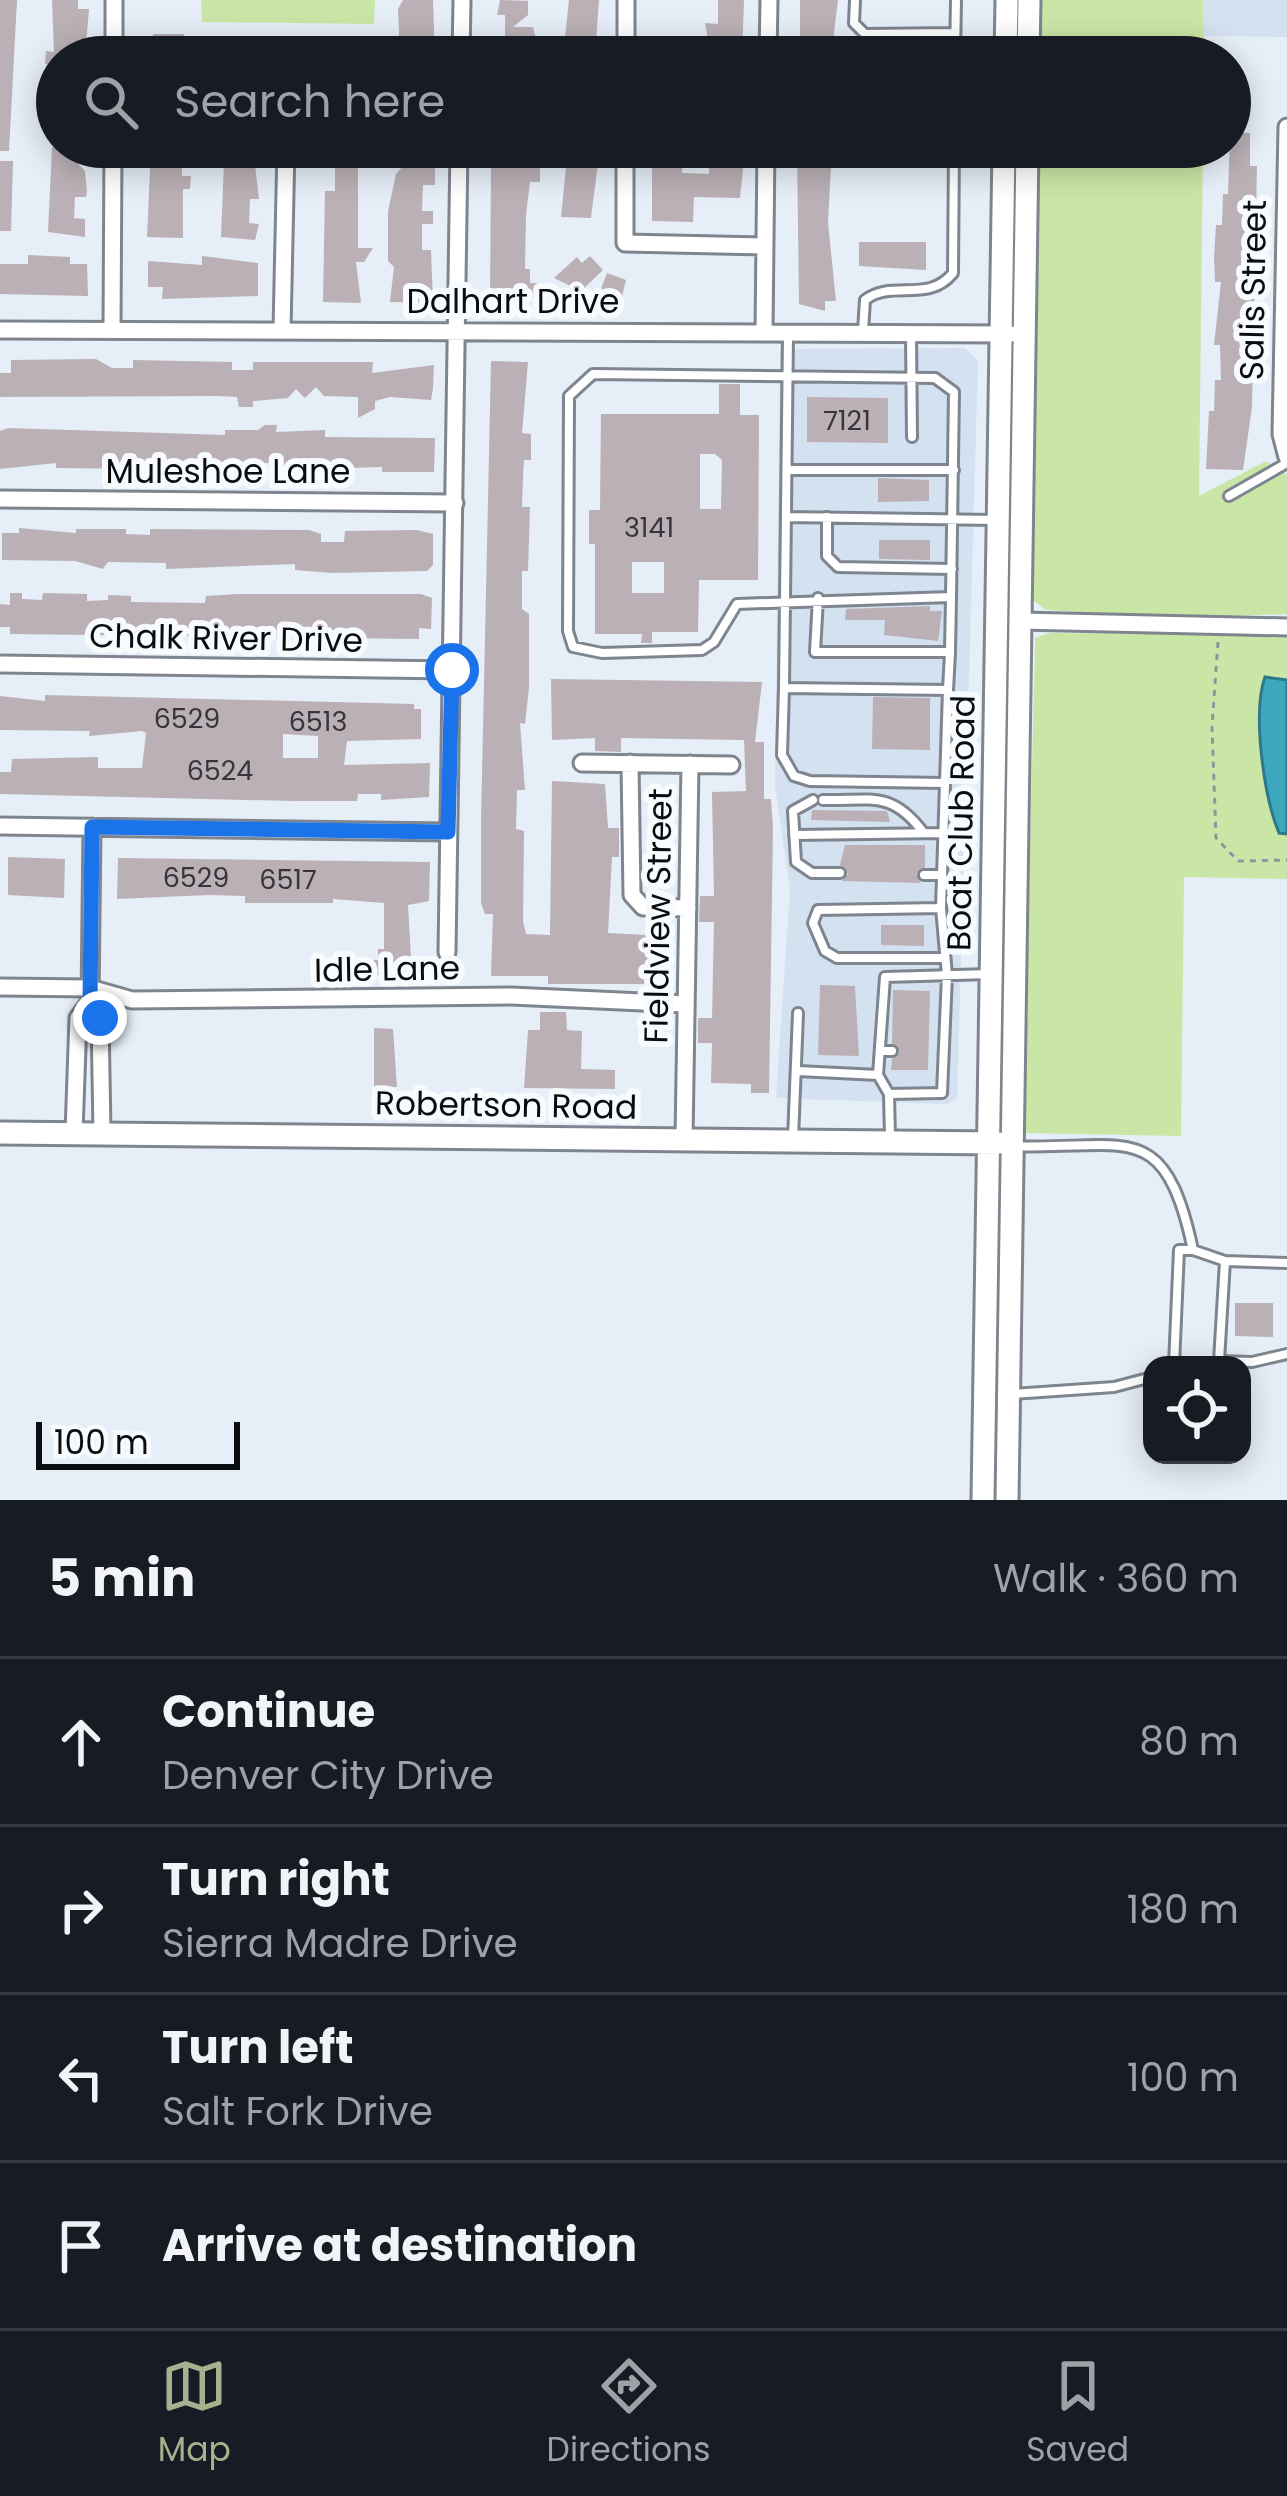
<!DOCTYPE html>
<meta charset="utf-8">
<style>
:root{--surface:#171b24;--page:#242831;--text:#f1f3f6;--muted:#9ea1a6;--line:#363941;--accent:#a5b18e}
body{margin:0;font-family:Poppins,sans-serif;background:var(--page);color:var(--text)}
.controls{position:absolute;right:36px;bottom:36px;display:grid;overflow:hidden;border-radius:24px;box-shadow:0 6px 30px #0003}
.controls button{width:108px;height:108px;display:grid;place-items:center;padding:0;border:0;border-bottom:3px solid var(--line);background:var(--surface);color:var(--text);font:60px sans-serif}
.scale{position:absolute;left:36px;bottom:30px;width:204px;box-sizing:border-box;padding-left:12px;border:6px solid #0a0c0f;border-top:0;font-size:33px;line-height:42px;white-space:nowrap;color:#0a0c0f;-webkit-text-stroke:9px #f7fbfe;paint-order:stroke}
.stop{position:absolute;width:36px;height:36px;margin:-27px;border:9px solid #1a73e8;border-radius:50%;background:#fff}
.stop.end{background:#1a73e8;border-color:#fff;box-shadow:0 3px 12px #0008}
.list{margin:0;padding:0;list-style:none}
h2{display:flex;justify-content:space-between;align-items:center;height:156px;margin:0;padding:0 48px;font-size:51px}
h2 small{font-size:39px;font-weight:400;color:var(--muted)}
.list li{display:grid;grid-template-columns:78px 1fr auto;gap:36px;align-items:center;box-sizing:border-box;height:168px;padding:0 48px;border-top:3px solid var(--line)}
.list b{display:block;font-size:45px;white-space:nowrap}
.list p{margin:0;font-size:39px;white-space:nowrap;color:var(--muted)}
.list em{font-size:39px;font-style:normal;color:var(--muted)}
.icon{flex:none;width:66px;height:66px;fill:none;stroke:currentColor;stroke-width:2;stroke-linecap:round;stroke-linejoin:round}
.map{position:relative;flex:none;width:1287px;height:1500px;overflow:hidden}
.search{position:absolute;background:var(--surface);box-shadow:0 6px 30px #0003;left:36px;right:36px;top:36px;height:132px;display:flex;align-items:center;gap:30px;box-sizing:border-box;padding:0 42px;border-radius:66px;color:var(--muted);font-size:45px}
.sheet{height:828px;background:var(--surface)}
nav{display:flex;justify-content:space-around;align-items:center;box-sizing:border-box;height:168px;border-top:3px solid var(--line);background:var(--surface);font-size:33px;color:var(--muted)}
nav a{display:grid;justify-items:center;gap:6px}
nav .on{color:var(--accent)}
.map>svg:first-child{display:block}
.built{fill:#d4e1f1}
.green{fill:#cae6a6}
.water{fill:#3da7be;stroke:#2e788a;stroke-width:3}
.building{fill:#bab0b6;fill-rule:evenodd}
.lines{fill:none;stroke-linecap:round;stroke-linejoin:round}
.lane-casing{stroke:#7e858e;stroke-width:14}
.street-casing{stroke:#7e858e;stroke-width:21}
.secondary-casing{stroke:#7e858e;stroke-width:27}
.path{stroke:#8f959c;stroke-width:3;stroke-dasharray:6 6;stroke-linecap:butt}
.lane{stroke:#fff;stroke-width:8}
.street{stroke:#fff;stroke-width:15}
.secondary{stroke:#fff;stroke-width:21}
.route{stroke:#1a73e8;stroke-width:15}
.labels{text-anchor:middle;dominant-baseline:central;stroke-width:12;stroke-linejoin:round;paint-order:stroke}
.number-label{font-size:27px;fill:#363539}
.street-label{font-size:33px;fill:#0a0c0f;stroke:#f7fbfe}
</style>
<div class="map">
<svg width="1287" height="1500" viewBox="0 0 1287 1500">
<rect width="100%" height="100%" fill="#e6eef7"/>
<!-- built -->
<path class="built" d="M1203,0H1287V37L1202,36Z
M965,348L978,361L957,1097L948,1104L776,1098L790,890L775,786L780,349Z"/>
<!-- green -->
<path class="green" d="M201,0H375L374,24L202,22Z
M1038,0H1203L1204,57H1037Z
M1036,147H1203L1199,496L1266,461L1287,475V614L1179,618L1046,610L1029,597Z
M1049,633L1287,635V879L1184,877L1181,1136L1023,1133L1035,646V638Z"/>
<!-- water -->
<path class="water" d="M1265,677L1287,680V834L1279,833C1264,797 1252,713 1265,677Z"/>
<!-- building -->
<path class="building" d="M0,0H17L9,151H0Z
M52,0H78V9H89L85,57H57V65L45,64L46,51L54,52Z
M403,0H433L435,57H400L398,9Z
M500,0L528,1V15L513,27H533L537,44L544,43L543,57H493V44H505V15H497Z
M569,0H599L595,57H563Z
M718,0H744L742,57H711L705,23L718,24Z
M800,0H838L831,57H800Z
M153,34H184V57H152Z
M1230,132L1250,133V166H1257L1252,407L1243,470L1206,469L1209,411H1214L1215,380H1221L1220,345H1214L1221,282H1215L1214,257L1216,225H1222L1223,194H1228Z
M52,147H62L85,171L87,191L86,197H75L74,218L85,219V237L48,232Z
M151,147H165V159H182V176H191L190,189H183V238L147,237Z
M216,147H253L259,199H250L249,223L259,224L255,240L221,237L224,161H216Z
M568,147H600L591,218L561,217Z
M652,147H682V173H686L709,174L710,147L745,151L740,198L694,197L693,222L652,221Z
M797,147H832L828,223L836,301H825V311L799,304Z
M503,149H531L534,164H540V182H530L526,215L525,269H530V283H538V296L528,300L490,299L491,166H503Z
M397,152H435V185H423L422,211H433V224H422V250H431L433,303L390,302L394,267L388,261V211L396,174L403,166Z
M324,154L358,155V248H373L364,262H356L361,303L323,302L325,191H335V168H324Z
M0,161H13L11,231H0Z
M859,242H926V270L859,266Z
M28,255L70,257V264H87L88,296L0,294V264H28Z
M202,256L258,263V296L162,299L163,287H148V261L202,265Z
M590,256L603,270L581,291L554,278L577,257L582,263Z
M607,273L626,280L619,309L596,302Z
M96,359L112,368H133V360L232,362V370H253V362H373L372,373L434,365L433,388L431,400L390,397L375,401V409L358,418V397L324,396L316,387L305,398L296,389L288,398L253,401V407H239L237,397L217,396L0,397V373H11V360Z
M491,361L528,362L522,433L531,434V460H524L523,477L522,507H530L528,571H522V609L529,614V687L525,724L520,723L525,790H517L516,829L524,831L523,921L526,934L550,935L552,781L605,784L608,828H619V857H612L608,933L665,936L664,984H548V976H491L493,914H485L481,903V822Z
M719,384H740V415H759L758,580H699L698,632H652V643H641L642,634H595V544H589V510H600L601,414H719ZM700,454H715L722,460L721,509H700ZM632,562H664V593H632Z
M807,397L888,398V443L807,442Z
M265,425H277L276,432L325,430V437L435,438L434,472H382V467L276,470V463H251V470L56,468V463L0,469V431L8,428L225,435V430H258Z
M878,478L929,480V501L878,502Z
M19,528L76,533V529H126V534L150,535V529L309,530L321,534V542H344L345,531L417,530L433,534V565L427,571L332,573L295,570V564L166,569V563L108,562L103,569L75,561L2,560V533H19Z
M879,540H930V560L879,559Z
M10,593H22V599L42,600L43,593L87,594V601L108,600V595L131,596V602L205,603L206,596L238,594H421L432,598L431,629L419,628V639L10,634V627H0V604L10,605Z
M930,606V611H942L938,641L884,635L885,620H845L846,609Z
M551,679L762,682L755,742H764V799H771L773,828L769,1093H751V1084L711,1083L712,1043H698V1018H712L714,922H699L700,896H714L712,792L746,791L744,740L621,738V752L595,751V738L552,740Z
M45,695L414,704V709H421V739L347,741L344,765L430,763L429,797L381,800V794H358L357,801H291L0,794V772H11L12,759L98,757V768H142L146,733L142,731L89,736L90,731L0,730V696L45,701ZM283,734L318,736V758H283Z
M873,697L930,698V750L872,749Z
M812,810L887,811L890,822L811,820Z
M845,845H925V867L916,874L921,883L842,881L848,874L840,865Z
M8,857L65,859L64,898L8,895Z
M118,858L430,862L429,901L408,905L412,976L372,975L373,960H378V949H384V903L333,899V903H245V896L208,895L117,899Z
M881,925H924V946L881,945Z
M820,985L855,986L859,1056L818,1055Z
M893,990L930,991L928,1070H891L892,1059L900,1052L892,1043Z
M540,1012H566L567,1030L582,1031L581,1069L615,1070V1089L524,1088L528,1030H540Z
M374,1028L393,1029L397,1087H374Z
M1235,1303H1273V1337L1235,1336Z"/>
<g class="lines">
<!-- lane casing -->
<g class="lane-casing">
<path id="lane" d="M855,0L854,23L865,34L955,33
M955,57L956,0
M863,331L865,300C892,279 928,304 953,273L954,147
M788,334L784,688L948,690L950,653
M911,334L912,437
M787,470H954
M1229,496L1287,463
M787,517L995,520
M827,517V556L838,567L952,569
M818,598L815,652H950L951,597L737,604L714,642L702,650L602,653L573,647L568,631L569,396L593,374L935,378L954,392L951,597
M784,688L782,755L794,776L810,781L945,783
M813,800L793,811L796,862L812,873H840
M823,800C872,801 891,790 923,832
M794,835L944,833
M924,875H942
M941,908L948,690
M880,1051H892
M798,1071L878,1075L885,977L990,974
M878,1075L889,1094L890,1137
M889,1094L942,1093L947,975L941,908L818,910L813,923L825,951L837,958H941
M793,1139L798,1013
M1012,1146C1126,1151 1164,1114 1193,1250L1225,1261L1219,1361L1204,1365
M1225,1261L1287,1263
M1219,1361L1252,1362L1287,1354
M1174,1365L1179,1250H1193
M1011,1394L1114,1387L1152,1377"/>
</g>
<!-- street casing -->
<g class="street-casing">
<path id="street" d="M114,57V0
M461,57L462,0
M626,57V0
M768,57L769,0
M1287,127L1281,434L1287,457
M625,147V243L764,246
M0,330L1011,334
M112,330L113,147
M282,330L286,147
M764,332L766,147
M0,499L455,503
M1020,621L1287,627
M0,664L452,670
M582,763L731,765
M630,763L632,895L643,907L688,908
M0,826L448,832
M92,827L90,1002L100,1018L102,1132
M447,952L459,147
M0,987L90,988L132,1000L511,996L686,1004
M74,1133L78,1018L90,1002
M684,1140L690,764"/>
</g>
<!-- secondary casing -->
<g class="secondary-casing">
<path id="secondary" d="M1006,57L1007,0
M1028,57L1029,0
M0,1133L999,1143
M983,1500L1004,147
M1007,1500L1027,147"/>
</g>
<!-- path -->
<path class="path" d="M1218,642L1212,726L1216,838L1238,861L1287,860"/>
<!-- lane -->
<use href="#lane" class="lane"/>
<!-- street -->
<use href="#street" class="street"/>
<!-- secondary -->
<use href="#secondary" class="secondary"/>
</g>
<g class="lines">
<!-- route -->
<path class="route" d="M100,1018L90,1002L92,827L448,832L452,670"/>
</g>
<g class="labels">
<!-- number labels -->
<g class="number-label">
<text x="847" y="420">7121</text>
<text x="649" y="527">3141</text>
<text x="187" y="718">6529</text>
<text x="318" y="721">6513</text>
<text x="220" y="770">6524</text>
<text x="196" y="877">6529</text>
<text x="288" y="879">6517</text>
</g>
<!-- street labels -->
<g class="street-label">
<text transform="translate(1253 290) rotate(-89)">Salis Street</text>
<text x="513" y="301">Dalhart Drive</text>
<text x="228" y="471">Muleshoe Lane</text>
<text transform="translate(226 638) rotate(1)">Chalk River Drive</text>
<text transform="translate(961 823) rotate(-89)">Boat Club Road</text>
<text transform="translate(658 916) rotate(-89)">Fieldview Street</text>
<text transform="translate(387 969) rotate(-1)">Idle Lane</text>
<text transform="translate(506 1105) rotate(1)">Robertson Road</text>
</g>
</g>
</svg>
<div class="controls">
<button><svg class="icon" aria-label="locate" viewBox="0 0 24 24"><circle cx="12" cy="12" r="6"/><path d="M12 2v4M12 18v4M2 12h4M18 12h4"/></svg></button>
</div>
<div class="scale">100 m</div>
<div class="stop" style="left:452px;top:670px"></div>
<div class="stop end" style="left:100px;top:1018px"></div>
<div class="search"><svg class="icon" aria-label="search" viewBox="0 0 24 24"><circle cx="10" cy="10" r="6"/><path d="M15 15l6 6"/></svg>Search here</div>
</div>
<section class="sheet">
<h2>5 min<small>Walk · 360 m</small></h2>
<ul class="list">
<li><svg class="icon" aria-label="ahead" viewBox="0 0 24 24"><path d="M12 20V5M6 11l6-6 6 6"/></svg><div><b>Continue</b><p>Denver City Drive</p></div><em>80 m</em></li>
<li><svg class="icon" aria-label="right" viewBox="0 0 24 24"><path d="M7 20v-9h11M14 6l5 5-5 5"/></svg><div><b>Turn right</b><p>Sierra Madre Drive</p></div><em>180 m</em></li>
<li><svg class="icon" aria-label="left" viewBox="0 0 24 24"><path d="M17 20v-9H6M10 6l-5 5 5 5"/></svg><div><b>Turn left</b><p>Salt Fork Drive</p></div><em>100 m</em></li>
<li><svg class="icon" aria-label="arrive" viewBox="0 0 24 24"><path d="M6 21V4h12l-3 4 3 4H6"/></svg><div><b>Arrive at destination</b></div></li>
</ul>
</section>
<nav>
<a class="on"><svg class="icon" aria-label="map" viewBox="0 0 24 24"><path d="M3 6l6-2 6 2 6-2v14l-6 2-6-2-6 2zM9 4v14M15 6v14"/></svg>Map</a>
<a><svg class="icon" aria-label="directions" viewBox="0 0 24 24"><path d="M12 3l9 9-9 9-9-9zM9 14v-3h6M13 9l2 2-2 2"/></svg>Directions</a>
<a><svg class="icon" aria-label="saved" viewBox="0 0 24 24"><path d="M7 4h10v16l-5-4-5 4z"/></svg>Saved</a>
</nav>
